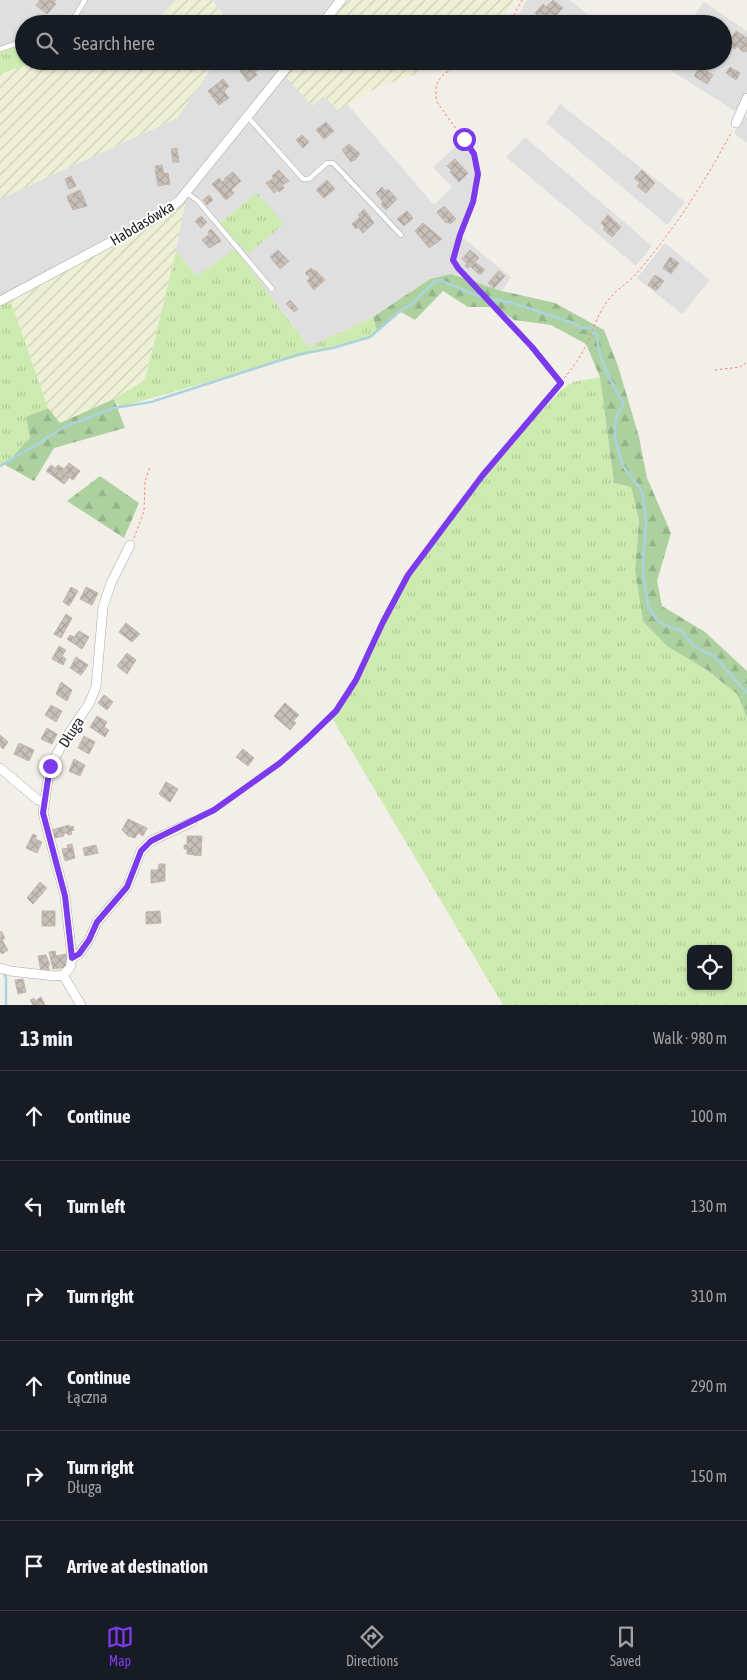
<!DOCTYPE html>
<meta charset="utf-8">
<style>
:root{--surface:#171b24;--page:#20242c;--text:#f1f3f6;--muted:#9ea1a6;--line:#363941;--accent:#7c3aed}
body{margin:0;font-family:"Asap Condensed",sans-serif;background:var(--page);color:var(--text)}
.controls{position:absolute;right:15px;bottom:15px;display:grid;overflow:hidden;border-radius:10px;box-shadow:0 1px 4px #0004}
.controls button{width:45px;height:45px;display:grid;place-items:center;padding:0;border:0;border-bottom:1px solid var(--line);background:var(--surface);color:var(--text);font:25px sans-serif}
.stop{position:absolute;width:15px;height:15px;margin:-11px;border:4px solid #7c3aed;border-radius:50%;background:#fff}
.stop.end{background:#7c3aed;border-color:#fff;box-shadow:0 1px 5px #0008}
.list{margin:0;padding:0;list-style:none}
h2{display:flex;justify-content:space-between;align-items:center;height:65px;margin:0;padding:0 20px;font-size:21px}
h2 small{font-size:16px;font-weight:400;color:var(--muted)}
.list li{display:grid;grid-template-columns:32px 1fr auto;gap:15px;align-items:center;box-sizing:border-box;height:90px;padding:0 20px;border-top:1px solid var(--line)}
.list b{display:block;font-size:19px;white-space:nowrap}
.list p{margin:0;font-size:16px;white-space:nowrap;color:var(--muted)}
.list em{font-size:16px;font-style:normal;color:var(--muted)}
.icon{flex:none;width:28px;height:28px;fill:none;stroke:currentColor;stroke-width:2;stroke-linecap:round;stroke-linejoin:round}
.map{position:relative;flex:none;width:747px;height:1005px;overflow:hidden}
.search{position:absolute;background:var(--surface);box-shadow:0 1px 4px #0004;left:15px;right:15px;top:15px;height:55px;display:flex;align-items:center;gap:12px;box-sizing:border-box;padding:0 18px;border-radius:28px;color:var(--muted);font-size:19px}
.sheet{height:605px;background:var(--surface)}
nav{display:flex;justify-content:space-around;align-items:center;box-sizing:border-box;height:70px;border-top:1px solid var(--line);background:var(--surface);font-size:14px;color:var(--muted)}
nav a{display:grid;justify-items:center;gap:2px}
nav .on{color:var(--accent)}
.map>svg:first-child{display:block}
.residential{fill:#e0dfdf}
.farmland{fill:url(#farmland-furrows)}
.grass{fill:url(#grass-tufts);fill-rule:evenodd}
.forest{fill:url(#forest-firs)}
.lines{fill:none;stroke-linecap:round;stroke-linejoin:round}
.stream{stroke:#aad3df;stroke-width:2.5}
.building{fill:url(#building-cross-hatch);stroke:#c4b6ab}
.lane-casing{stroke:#a9a9a9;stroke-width:5.5}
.street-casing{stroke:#a9a9a9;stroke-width:10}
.path{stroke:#fa8072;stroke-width:1;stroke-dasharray:2.5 2.5;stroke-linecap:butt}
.lane{stroke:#fff;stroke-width:4.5}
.street{stroke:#fff;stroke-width:9}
.route{stroke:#7c3aed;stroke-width:6}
.labels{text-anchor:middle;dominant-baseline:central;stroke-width:4;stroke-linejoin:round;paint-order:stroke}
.street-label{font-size:15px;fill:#222;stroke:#fff}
</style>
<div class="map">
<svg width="747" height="1005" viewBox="0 0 747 1005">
<defs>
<pattern id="farmland-furrows" width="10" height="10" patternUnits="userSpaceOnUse" patternTransform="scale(1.25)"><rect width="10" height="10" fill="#eef0d5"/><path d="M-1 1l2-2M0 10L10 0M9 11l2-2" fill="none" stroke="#ccceb7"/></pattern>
<pattern id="grass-tufts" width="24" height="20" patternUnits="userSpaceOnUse" patternTransform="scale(1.25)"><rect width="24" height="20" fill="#cdebb0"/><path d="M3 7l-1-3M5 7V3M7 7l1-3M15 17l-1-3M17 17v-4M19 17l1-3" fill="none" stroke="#b0c997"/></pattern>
<pattern id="forest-firs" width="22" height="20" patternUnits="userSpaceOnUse" patternTransform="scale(1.25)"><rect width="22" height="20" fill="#add19e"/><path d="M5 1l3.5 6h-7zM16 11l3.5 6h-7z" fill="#95b388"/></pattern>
<pattern id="building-cross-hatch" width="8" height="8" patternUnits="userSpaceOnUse" patternTransform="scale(1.25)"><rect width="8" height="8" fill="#c7bfb8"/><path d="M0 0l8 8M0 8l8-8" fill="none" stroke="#aba49e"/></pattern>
</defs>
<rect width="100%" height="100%" fill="#f2efe9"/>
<!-- residential -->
<path class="residential" d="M0,0H177L150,24H83L73,12L58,24H24V38L0,47Z
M212,0H337L318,24H231Z
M527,0H570L599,24H528L518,16Z
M704,2L747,31V91L738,113L662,65L664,61H723V24H689Z
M216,61H288L186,191L166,209L0,297V199L177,118Z
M284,75L324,96L339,111L348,105L434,205L452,187L433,167L463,140L473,155L476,177L471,201L458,234L511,277L502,291L451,274L430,279L373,317L309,347L235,249L197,277L176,251L185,201Z
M560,104L685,202L667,225L546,123Z
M743,114L747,117V143L734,133Z
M525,137L652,246L636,266L506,157Z
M665,243L710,280L682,314L637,278Z"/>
<!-- farmland -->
<path class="farmland" d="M177,0H212L231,24H150Z
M342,0H514L501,24H324Z
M38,61H216L177,118L0,199V74Z
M295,61H450L370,91L339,111L324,96L312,106L284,75Z
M187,193L176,251L145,380L114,399L59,423L48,408L9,296L154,219Z"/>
<!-- grass -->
<path class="grass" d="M24,41V61H38L0,74V50Z
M257,193L284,224L248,254L220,223Z
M235,249L309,347L373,317L377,331L367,339L274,363L120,407L114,399L145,380L176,251L197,276Z
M9,296L48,408L26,417L30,438L5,465L0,467V301Z
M600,377L614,483L631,487L639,521L635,569L707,670L737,694L747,718V1005H503L332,718L356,680L383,622L407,575L482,476L561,390L573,382ZM691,949H728V986H691Z"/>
<!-- forest -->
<path class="forest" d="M451,274L502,291L555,303L604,330L618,366L639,437L647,478L671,533L657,581L662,606L705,632L747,671V718L737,694L707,670L667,646L643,621L635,569L639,521L631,487L614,483L600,377L586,344L551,325L514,320L496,307H468L443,291L415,320L401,312L377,331L373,317L430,279Z
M114,399L125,428L54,448L34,481L5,465L30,438L26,417L48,408L60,423Z
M100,476L139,503L124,538L67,501Z"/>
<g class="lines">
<!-- stream -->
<path class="stream" d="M0,466L36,445L64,427L114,408L151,402L300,354L333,348L370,337L399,312L413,303L434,282L439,280L481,297L513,303L573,323L581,328H593V332L597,335C598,361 612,382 624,405L617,415L615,424V438L623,466L641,490L643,496L646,524L643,559L644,580L648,606L656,619L666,626L681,630L695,647L714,656L747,693
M4,972L6,978V1005"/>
</g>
<!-- building -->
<path class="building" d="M40,0H56L54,2L56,4L47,14L36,5Z
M553,0L563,8L557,14L562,19L557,24H546L535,13L543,4L546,7Z
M736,31L747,38V51L743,52L737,46L735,49L727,44Z
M253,62L258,70L255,72L257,75L248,82L240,71Z
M700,67L713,75L707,84L694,76Z
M730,67L740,73L736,80L726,73Z
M223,79L229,86L224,91L229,98L219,105L208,91Z
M326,122L334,131L324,139L316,130Z
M302,135L309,142L303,148L296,140Z
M349,144L360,154L354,161L353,160L351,162L342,150Z
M177,148L179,162H173L171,149Z
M455,159L468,173L459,182L450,172L452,171L447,166Z
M162,165L164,174L156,175L155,166Z
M279,170L289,181L282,185L284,188L279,192L278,190L274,193L266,183L274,178L272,176Z
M642,170L655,183L646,193L637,186L640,183L634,178Z
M233,172L241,181L231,190L234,193L226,200L212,184L219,178L222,182L225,180L224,179Z
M168,173L170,184L158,186L156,175Z
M71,176L76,186L69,189L65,179Z
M327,180L335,189L324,198L316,190Z
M382,187L385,191L388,189L397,199L386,210L381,204L383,202L376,193Z
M80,190L82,194L68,200L67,196Z
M82,194L87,206L73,210L68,200Z
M209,195L213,200L207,205L203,200Z
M444,206L456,219L450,224L448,222L446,223L437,212Z
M364,209L374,223L363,233L358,227L356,229L352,224L360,217L358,215Z
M407,211L413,218L404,226L397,219Z
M608,215L621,227L612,237L603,229L605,227L601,223Z
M201,216L207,222L201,228L195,221Z
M423,223L442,239L429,248L415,231Z
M211,229L221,241L209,248L202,240L209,234L208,232Z
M278,250L289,261L280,269L270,257Z
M470,250L479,258L468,268L465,266L467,263L462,259Z
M670,257L679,263L671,274L663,268Z
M475,262L485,270L480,275L471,267Z
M311,268L314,271L315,270L325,280L314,290L307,281L310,278L305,273Z
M499,271L505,276L494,288L488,283Z
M655,275L664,281L656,291L648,285Z
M290,300L298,309L294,312L286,304Z
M69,463L80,471L73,480L56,468L58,465L64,469Z
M51,465L69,478L64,484L46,471Z
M71,587L78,591L69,606L63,602Z
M86,587L98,593L92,605L80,599Z
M66,614L72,618L61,638L54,634Z
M126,623L140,634L132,642L119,632Z
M79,631L89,637L82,649L67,639L70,635L74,637Z
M59,646L66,650L62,656L66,659L63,665L52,659Z
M127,653L136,660L127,674L117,666Z
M76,657L88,665L81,675L70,668Z
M61,682L72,690L67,701L56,694Z
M104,695L113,702L107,710L98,703Z
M285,703L299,715L293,721L296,723L290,730L274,716Z
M51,705L62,711L56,722L45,715Z
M97,716L107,722L104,727L109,730L105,737L90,727Z
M47,728L57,734L52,744L41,739Z
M0,735L8,742L3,749L0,746Z
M84,736L95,742L89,754L78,748Z
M19,743L34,750L29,761L14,754Z
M243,749L254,758L248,766L236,757Z
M74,759L85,765L80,776L69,771Z
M166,782L178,789L170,802L159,794Z
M128,819L147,828L143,836L138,833L135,838L128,836L122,830Z
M69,825L70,827L73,826L74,830L71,831L72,834L68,835L67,833L63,834L64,836L54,838L52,830Z
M33,834L37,836L35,839L42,842L37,853L26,848Z
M187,836H202L201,856L187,854V849H184V845H187Z
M72,844L75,858L65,861L62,849L68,848L67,845Z
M96,845L98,853L85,856L83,848Z
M159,864H165V881L151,883V870H158Z
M40,882L47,888L33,904L27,898Z
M42,911H55V926H42Z
M160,911L161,923L146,924V912Z
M1,931L5,938L2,940L8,950L2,954L0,951Z
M55,951L56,956L66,954L67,967L53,969L49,952Z
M46,955L50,965H48L49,970L41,971L38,956Z
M23,979L26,992L18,994L15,980Z
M41,997L45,1005H33L30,1000L34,998L35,1001Z"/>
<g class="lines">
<!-- lane casing -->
<g class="lane-casing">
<path id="lane" d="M64,24L76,15L85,0
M0,49L24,41
M247,116L303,179H309L327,163H333L401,235
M187,193L198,201L272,289"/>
</g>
<!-- street casing -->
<g class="street-casing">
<path id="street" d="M322,24L341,0
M736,123L747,98
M0,301L154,219L179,201L292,61
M0,768L38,800L44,802
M72,958L79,954L89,940L97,922L127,887L141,851L151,841L192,822
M0,968L10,971L54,976L63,975L70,968L72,958L65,896L43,813L50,766L67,736L89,704L96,687L103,607L111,583L130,545
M63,975L81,1005"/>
</g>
<!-- path -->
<path class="path" d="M509,24L522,0
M471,61C449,71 431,74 437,102L474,154L477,174L473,202L460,235L453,260L458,268L532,347L560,382
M715,370L740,367L747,362
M134,538L144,511L145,482L150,466
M199,818C218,808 234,796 251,784C281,762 311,740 335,712C357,687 368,652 383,622C395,597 409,573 425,550C472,485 527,428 575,364C590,344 594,317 610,298C617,289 628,283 636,274C674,230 705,182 732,131"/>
<!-- lane -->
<use href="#lane" class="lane"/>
<!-- street -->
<use href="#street" class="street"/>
</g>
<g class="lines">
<!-- route -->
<path class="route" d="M50,766L43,813L65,896L72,958L79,954L89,940L97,922L127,887L141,851L151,841L214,810L280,763L305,741L336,711L356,680L383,622L408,575L482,476L561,383L532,347L458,268L453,260L460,235L473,202L478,174L474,154L464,139"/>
</g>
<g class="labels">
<!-- street labels -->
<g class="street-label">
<text transform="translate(142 223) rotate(-31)">Habdasówka</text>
<text transform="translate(71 732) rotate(-57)">Długa</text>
</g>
</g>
</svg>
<div class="controls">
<button><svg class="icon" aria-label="locate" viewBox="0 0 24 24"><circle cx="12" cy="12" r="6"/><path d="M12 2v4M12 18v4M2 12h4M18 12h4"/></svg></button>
</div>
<div class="stop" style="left:464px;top:139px"></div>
<div class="stop end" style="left:50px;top:766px"></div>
<div class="search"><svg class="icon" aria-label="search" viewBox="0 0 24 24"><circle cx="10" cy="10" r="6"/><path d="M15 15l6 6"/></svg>Search here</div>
</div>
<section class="sheet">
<h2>13 min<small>Walk · 980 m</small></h2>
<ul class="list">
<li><svg class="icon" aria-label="ahead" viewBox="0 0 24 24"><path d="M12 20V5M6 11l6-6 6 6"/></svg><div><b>Continue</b></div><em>100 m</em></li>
<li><svg class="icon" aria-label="left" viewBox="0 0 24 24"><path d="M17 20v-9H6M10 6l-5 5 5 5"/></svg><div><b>Turn left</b></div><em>130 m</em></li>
<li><svg class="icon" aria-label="right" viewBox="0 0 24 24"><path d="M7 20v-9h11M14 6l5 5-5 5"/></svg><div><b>Turn right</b></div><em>310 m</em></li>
<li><svg class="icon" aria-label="ahead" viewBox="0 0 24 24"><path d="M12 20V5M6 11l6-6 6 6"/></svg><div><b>Continue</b><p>Łączna</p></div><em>290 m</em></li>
<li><svg class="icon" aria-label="right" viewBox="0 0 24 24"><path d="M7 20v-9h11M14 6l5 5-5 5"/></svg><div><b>Turn right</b><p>Długa</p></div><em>150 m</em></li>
<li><svg class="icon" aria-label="arrive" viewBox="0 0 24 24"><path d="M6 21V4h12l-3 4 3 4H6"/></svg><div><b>Arrive at destination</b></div></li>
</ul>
</section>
<nav>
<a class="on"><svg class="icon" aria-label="map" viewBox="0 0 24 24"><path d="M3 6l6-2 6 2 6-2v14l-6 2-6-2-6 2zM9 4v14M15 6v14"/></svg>Map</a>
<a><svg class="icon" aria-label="directions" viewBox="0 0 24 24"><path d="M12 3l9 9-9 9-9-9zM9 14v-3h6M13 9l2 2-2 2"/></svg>Directions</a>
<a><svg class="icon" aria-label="saved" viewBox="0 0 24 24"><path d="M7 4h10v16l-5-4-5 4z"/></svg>Saved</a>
</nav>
